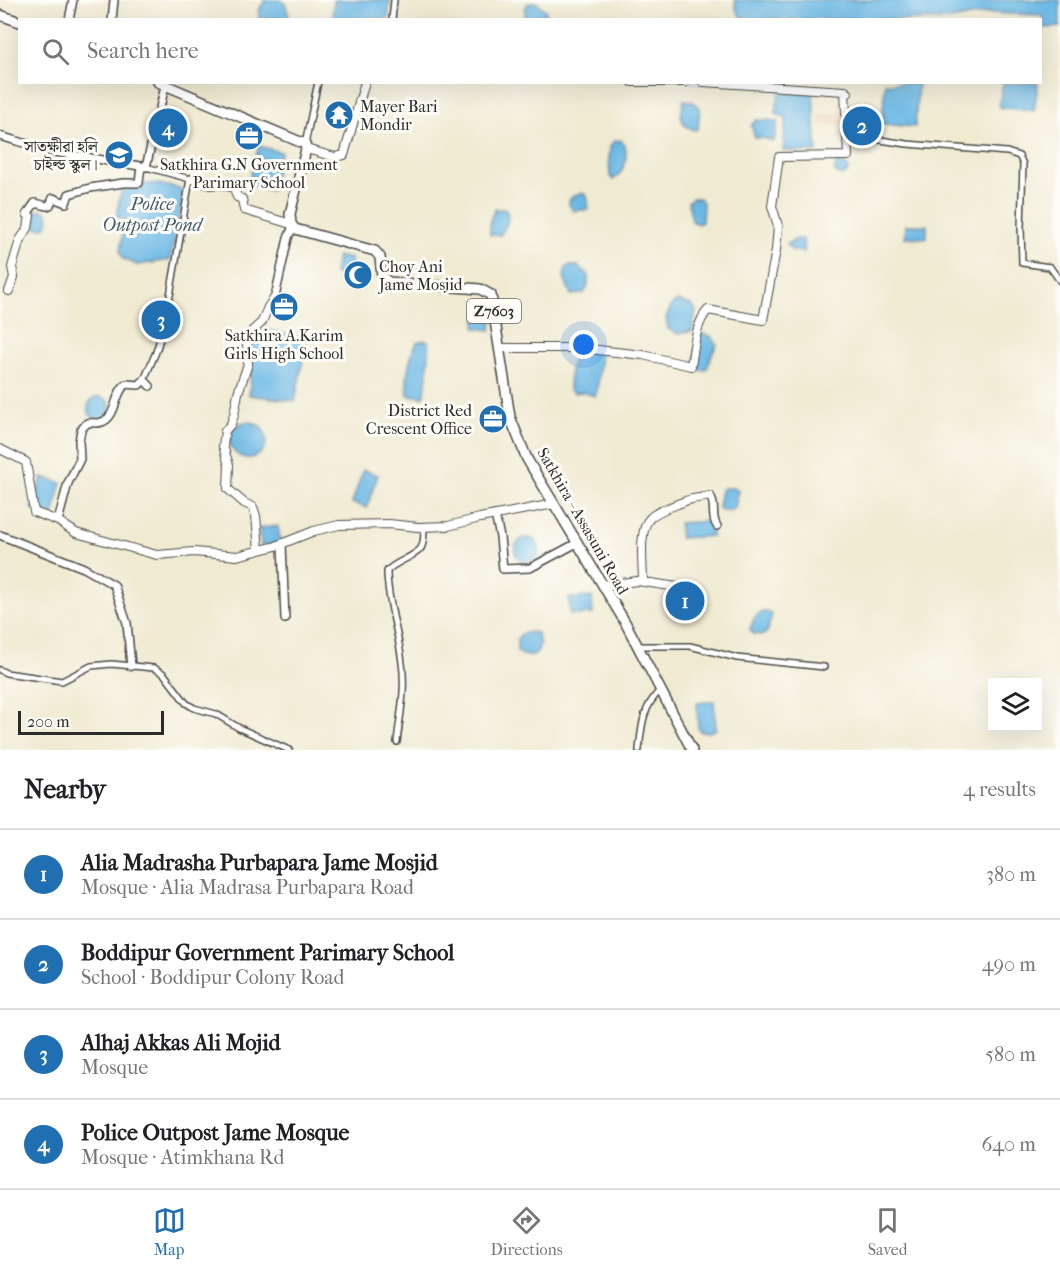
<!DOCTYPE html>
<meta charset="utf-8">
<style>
:root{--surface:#fff;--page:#f2f2f2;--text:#202124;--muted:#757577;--line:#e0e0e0;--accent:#1f6fb2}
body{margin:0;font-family:"IM FELL French Canon","Noto Serif Bengali",serif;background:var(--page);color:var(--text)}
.controls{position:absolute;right:18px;bottom:18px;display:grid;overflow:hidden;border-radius:0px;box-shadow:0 6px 24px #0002}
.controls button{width:54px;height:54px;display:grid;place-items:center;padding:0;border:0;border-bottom:2px solid var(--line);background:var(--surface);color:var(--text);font:30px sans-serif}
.scale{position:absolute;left:18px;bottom:15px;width:146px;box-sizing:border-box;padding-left:6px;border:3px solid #2b2b2b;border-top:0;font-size:16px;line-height:21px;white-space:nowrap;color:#2b2b2b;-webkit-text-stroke:4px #fdfcf7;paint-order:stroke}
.you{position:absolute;left:584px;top:345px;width:21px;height:21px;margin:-15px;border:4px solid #fff;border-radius:50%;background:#1a73e8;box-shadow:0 0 0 9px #1a73e833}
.badge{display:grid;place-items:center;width:39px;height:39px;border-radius:50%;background:var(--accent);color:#fff;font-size:20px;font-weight:700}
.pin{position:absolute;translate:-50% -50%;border:3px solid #fff;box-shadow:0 2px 6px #0006}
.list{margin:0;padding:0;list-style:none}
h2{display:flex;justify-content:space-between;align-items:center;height:78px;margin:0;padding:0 24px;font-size:26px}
h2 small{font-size:20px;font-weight:400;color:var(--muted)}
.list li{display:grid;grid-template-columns:39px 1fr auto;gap:18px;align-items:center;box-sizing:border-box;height:90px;padding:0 24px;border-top:2px solid var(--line)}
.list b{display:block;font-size:22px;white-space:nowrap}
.list p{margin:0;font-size:20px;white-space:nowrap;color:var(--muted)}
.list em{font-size:20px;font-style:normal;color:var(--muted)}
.icon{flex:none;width:33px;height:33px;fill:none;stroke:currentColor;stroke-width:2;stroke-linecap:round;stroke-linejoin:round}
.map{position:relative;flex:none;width:1060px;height:750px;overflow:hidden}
.search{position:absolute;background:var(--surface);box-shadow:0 6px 24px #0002;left:18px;right:18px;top:18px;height:66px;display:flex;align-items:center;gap:15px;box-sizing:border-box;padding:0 21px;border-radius:0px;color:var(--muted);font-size:22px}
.sheet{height:438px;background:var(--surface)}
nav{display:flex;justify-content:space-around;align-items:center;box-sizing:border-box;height:84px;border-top:2px solid var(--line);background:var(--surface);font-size:16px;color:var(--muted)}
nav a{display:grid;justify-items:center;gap:3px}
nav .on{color:var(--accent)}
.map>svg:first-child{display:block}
.built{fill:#eed6bb}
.water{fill:#6bb8e5;stroke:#4b7288;stroke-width:1.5}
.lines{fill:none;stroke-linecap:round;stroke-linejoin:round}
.stream{stroke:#6bb8e5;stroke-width:1.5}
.minor-casing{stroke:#494844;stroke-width:8}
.tertiary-casing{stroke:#494844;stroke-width:10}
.secondary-casing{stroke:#494844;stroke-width:10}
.primary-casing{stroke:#494844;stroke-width:12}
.minor{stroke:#fff;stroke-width:5}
.tertiary{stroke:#fff;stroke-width:7}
.secondary{stroke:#fff;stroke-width:8}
.primary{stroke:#fff;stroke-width:9}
.labels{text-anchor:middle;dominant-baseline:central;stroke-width:6;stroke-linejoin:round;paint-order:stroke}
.shield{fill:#fdfcf7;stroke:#6a6a68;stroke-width:1.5}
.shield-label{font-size:15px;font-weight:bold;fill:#2b2b2b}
.poi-label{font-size:16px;fill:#2b2b2b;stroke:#fdfcf7;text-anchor:start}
.street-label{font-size:16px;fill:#2b2b2b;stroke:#fdfcf7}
.water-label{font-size:18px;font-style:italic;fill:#415c6c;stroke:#fdfcf7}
</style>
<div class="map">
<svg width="1060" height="750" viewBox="0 0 1060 750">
<rect width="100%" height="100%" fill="#fdfcf7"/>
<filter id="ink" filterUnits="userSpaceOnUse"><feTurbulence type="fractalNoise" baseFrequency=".0167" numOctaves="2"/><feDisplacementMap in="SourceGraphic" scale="12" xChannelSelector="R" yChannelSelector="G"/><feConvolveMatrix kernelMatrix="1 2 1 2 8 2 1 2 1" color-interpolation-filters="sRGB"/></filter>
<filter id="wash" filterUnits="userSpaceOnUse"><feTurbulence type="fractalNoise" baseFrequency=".008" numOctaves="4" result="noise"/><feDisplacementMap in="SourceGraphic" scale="24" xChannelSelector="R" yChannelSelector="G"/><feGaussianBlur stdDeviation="1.35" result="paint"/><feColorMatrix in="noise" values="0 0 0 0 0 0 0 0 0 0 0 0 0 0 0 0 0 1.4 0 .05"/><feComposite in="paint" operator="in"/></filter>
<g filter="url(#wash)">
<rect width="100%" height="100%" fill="#f0ead1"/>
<!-- built -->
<path class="built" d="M839,102H843L844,124L819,125V114L839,113Z"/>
<!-- water -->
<path class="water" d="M265,0H281L285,3L290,18L259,19V10Z
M334,0H390L388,19H332Z
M735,0H1060V27L1044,28L1042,15L987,13L951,20L745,19C737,15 735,9 735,0Z
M536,2L546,10V19H525V9L528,4Z
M885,83H918L915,127L882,124Z
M1003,83H1038L1034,111L999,107Z
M780,91L813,93L817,152L783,151L786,117L775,114Z
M684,100L693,102L700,108L698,129L694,130L684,125L681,115Z
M757,120L778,121L774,142L764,138H755L751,125Z
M621,140C631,153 625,172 613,180L610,176L609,158L610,147L614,141Z
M259,146L281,152L271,191L248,183Z
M837,162L844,163L848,167V171L845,175H840L835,172V167Z
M123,183L159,184L181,189L184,193L170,260L137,265L123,259L120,251L125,219L116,217Z
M582,193L587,195L589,209L573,211L568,202L572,197Z
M692,198H700L703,203L702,222L698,224L692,221L688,202Z
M495,209H506C510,220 507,226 500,235H490V220Z
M31 219a9 9 0 1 1 18 0a9 9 0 1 1-18 0Z
M906,225H927V238L905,237Z
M797,239H803L804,252L792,250L786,244Z
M337,256L352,259L348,276L334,274Z
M570,266H578L588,274V286L584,293L571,295L564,277L566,268Z
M678,301L692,305L696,311L692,331L678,334L668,329L666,318L672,304Z
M476,318L492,320L491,330L475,328Z
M264,329L307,339L295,401L249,395C252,376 250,357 251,338L253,334Z
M704,334L712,337L717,345L712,354L707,369C702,372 696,370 694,364L698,336Z
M425,340L428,341L429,355L425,394L423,397L408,395C405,377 409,358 417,342Z
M575,351H585L601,354L597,391L595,396L583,392L574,393L569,389L570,370Z
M88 408a11 11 0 1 1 22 0a11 11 0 1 1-22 0Z
M230 440a18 18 0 1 1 36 0a18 18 0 1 1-36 0Z
M363,470L378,475L367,508L352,503Z
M42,477L62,483L53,515L32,509Z
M724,488H734L738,491L735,508C730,512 722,512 718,507L721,490Z
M711,521L712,536L680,538L679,523Z
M278,526L280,541L275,544L261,546L259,528Z
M515 550a12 12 0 1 1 24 0a12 12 0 1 1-24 0Z
M592,597L593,614L570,615L569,598Z
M763,612H769L772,615L767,632L763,635L754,634L750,630C753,621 754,615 763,612Z
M530,632L537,633L540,644L537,653C530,657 523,657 517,651V640L521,634Z
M714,701L716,729L710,732H701L698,728L697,703Z"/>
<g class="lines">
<!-- stream -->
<path class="stream" d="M688,83H701"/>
</g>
</g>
<g filter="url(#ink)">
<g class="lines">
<!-- minor casing -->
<g class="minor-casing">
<path id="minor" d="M392,20L394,0
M846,128L861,137L907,144L1007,152L1019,156L1023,164L1021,227L1022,263L1050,267L1060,281
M305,144L318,82
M144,380L156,352L166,319L190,179L146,167
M638,646H690L737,658L824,667
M0,670L6,673L62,681L91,666L111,664L154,668L164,674L186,703L194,708L216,714L239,728L289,750
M397,742C400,715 406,690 402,663C399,633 387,602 387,571C395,561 419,556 422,546C424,541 424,533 424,527
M639,750C642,724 642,709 661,689"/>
</g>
<!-- tertiary casing -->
<g class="tertiary-casing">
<path id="tertiary" d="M69,20L73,0
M112,20L114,0
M0,136L54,152L146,167L165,86
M190,179L210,185
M27,214L35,203L47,206L50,205L53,198L66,203L69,194L90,188L123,183H139L141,166
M275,297L288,238L293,226
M710,496C717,506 710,516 717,526
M495,515L500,537L503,569L530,568L577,543
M58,521L68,483L80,459L79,441L81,430L87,423C92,422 97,424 102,422C117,417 114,393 126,384L139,385L144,380L150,386
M0,535L84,568L114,585L127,623L131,666
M282,544L285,619"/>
</g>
<!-- secondary casing -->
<g class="secondary-casing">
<path id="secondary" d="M632,82H686
M703,82L845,91L848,93
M306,149L335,157L344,155L365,82
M210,185L220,184L234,188L237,197L242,199L244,210L291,224
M9,291L14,277L12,267L20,240L28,228L30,216L27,214
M501,348H580L643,355L691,366C694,349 695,324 708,310L763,320L776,250L778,226L772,206L779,157L848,156L845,91
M0,449L26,462L34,512L58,521L76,533L157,555L194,552L237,556L276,546L314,531L339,525L389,524L418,527L448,526L480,518L554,504
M259,550L256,516L253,507L244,503L228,489L229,465L223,446L225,431L231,424L234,415L238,393L248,364L247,344L250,333L262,322L268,307L275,297
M643,582C643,565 638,530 650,518C658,510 673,506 683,502C691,498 702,498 710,496
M603,585L638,581L677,587"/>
</g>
<!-- primary casing -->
<g class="primary-casing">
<path id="primary" d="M0,15L20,22
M158,82L305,144L306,149L290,214L291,224L295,229L375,251L380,257L382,276L388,282L480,289L491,295L510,417L527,459L625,622L692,750"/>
</g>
<!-- minor -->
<use href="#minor" class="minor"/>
<!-- tertiary -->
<use href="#tertiary" class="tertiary"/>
<!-- secondary -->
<use href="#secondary" class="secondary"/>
<!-- primary -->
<use href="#primary" class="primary"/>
</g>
</g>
<!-- icons -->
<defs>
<g id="temple-disc" transform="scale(1.5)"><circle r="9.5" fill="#1f6fb2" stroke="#fdfcf7"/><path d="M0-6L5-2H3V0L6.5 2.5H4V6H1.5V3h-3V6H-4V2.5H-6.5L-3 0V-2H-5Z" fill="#fff"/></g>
<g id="office-disc" transform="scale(1.5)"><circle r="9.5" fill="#1f6fb2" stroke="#fdfcf7"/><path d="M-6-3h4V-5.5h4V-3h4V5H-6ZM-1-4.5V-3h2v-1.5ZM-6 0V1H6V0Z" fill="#fff"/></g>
<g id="school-disc" transform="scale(1.5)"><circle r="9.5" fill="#1f6fb2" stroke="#fdfcf7"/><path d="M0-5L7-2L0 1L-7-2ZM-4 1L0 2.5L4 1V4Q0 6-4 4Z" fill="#fff"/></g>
<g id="mosque-disc" transform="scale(1.5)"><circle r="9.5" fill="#1f6fb2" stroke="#fdfcf7"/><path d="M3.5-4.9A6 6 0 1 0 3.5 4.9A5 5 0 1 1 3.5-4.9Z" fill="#fff"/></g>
</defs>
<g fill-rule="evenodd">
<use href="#temple-disc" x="339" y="115"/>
<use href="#office-disc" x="249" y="136"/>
<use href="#school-disc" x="119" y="155"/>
<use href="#mosque-disc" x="358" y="275"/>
<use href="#office-disc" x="284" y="307"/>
<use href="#office-disc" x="493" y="419"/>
</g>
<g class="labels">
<!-- shield labels -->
<rect class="shield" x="467" y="299" width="54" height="24" rx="4.5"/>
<g class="shield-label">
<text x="494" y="311">Z7603</text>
</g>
<!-- poi labels -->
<g class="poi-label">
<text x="360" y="106">Mayer Bari<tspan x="360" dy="18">Mondir</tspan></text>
<text x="98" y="146" text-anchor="end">সাতক্ষীরা হলি<tspan x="98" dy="18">চাইল্ড স্কুল।</tspan></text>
<text x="249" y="164" text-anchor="middle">Satkhira G.N Government<tspan x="249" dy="18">Parimary School</tspan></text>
<text x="379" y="266">Choy Ani<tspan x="379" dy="18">Jame Mosjid</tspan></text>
<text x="284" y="335" text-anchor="middle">Satkhira A.Karim<tspan x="284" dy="18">Girls High School</tspan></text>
<text x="472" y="410" text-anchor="end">District Red<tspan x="472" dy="18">Crescent Office</tspan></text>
</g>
<!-- street labels -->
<g class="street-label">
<text transform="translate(583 521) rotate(60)">Satkhira - Assasuni Road</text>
</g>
<!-- water labels -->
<g class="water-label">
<text x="152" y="204">Police<tspan x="152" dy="21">Outpost Pond</tspan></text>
</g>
</g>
</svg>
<div class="controls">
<button><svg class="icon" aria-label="layers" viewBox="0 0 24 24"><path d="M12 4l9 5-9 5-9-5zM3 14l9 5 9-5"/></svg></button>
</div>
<div class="scale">200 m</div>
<div class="you"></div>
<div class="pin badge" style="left:685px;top:601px">1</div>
<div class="pin badge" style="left:862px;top:126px">2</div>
<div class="pin badge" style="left:161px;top:320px">3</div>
<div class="pin badge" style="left:168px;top:128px">4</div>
<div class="search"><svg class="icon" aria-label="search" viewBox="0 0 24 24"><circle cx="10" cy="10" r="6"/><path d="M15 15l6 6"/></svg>Search here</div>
</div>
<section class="sheet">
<h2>Nearby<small>4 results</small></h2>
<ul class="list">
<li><span class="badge">1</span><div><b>Alia Madrasha Purbapara Jame Mosjid</b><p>Mosque · Alia Madrasa Purbapara Road</p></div><em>380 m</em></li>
<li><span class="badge">2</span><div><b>Boddipur Government Parimary School</b><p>School · Boddipur Colony Road</p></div><em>490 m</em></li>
<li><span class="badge">3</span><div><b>Alhaj Akkas Ali Mojid</b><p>Mosque</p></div><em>580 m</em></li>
<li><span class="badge">4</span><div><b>Police Outpost Jame Mosque</b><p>Mosque · Atimkhana Rd</p></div><em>640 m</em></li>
</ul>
</section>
<nav>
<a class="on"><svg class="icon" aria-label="map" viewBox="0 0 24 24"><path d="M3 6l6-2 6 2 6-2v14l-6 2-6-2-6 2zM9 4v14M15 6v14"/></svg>Map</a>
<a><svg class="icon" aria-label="directions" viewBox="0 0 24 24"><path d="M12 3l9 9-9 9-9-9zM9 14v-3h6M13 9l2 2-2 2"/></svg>Directions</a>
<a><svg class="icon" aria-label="saved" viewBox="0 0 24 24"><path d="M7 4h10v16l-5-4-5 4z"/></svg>Saved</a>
</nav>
